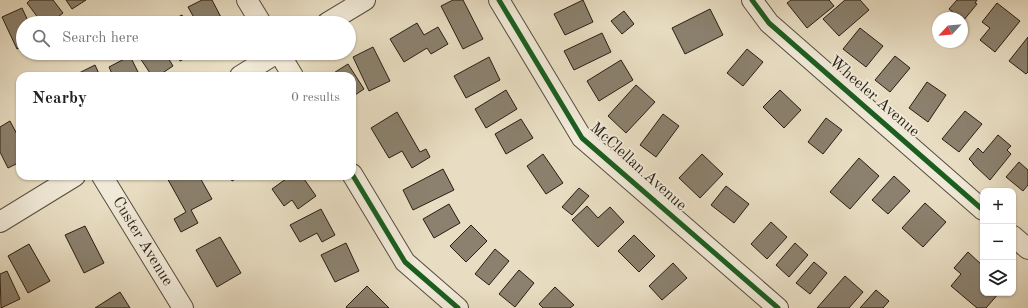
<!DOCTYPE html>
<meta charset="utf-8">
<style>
:root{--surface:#fff;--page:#f6f6f6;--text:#222;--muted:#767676;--line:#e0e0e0}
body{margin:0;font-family:"Old Standard TT",serif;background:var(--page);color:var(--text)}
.controls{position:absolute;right:12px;bottom:12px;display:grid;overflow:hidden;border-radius:8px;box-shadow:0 1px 3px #0004}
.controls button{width:36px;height:36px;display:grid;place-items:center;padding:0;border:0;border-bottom:1px solid var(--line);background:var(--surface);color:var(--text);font:20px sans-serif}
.compass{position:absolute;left:932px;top:12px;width:36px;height:36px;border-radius:50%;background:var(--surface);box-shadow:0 1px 3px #0004;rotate:244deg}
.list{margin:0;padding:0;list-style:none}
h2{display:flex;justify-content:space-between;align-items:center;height:52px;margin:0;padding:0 16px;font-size:17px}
h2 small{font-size:13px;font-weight:400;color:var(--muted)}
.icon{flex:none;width:22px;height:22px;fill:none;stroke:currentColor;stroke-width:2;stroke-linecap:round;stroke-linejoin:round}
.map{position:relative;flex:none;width:1028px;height:308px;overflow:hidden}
.search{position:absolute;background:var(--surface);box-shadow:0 1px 3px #0004;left:16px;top:16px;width:340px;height:44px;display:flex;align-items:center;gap:10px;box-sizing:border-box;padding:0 14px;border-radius:22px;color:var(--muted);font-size:15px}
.panel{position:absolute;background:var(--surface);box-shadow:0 1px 3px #0004;left:16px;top:72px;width:340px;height:108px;border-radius:12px}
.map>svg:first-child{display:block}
.building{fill:#8b816e;stroke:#271e14}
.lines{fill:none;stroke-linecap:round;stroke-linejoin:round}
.minor-casing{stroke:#574e40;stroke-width:22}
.minor{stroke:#f0e9d7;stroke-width:20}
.cycleway-casing{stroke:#f0e9d7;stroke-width:8}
.cycleway{stroke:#1b5e20;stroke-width:5}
.labels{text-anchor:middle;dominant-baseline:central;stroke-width:4;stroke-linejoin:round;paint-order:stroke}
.street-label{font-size:16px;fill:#271e14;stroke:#f0e9d7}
</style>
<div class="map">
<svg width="1028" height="308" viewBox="0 0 1028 308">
<rect width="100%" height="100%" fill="#e8ddc2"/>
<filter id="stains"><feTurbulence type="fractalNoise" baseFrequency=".005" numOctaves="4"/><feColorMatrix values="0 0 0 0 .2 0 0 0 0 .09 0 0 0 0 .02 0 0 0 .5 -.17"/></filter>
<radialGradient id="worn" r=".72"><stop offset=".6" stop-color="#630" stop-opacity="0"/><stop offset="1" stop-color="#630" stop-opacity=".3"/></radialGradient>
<!-- building -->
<path class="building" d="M30,0H53L63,13L50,23H42L27,3Z
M66,0H86L72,9Z
M202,0H212L224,23H197L188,7Z
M453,0H463L483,39L463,49L441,6Z
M583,0L593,22L565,35L554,14Z
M791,0H829L834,6L807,28L787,3Z
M845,0H860L869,10L839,36L823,19Z
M957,0H977L975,3L977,4L963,21L962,18H960L949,9Z
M997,3L1020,21L995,52L980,40L990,28L982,22Z
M22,8L29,23H23V46L17,49L2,17Z
M710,9L723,35L685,54L672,28Z
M624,11L634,24L622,34L611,21Z
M182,15L186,23H166Z
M417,23L424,35L438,27L448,44L431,54L427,48L404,62L390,39Z
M860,28L883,46L866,67L843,49Z
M602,33L611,52L574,70L564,51Z
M1028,37V72L1026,74L1009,61Z
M373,47L390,81L369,91L353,57Z
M747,49L763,62L743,86L727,73Z
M140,53H165L173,66L158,76H152L138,55Z
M176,53H195L180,61Z
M130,56L140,76H113L109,67Z
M895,56L910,68L890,92L875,80Z
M489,57L500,80L466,98L454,76Z
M621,60L633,80L599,101L587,81Z
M348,64L364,89L352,97V76H329Z
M95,65L100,76H76L75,75Z
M927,82L946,95L928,122L909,108Z
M636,85L655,102L626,133L608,116Z
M506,90L517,109L486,128L475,109Z
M780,90L801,110L784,128L763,107Z
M965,111L982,124L959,152L942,139Z
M397,112L420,152L426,149L430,157L412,168L402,151L389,158L371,128Z
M663,114L679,126L656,157L640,145Z
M826,118L842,130L823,154L808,142Z
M521,119L533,138L506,154L495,134Z
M10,121L20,140V162L8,168L0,152V127Z
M998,135L1011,146L1007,150L1011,154L990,180L973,164V163L969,159L978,148L983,153Z
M543,154L563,183L546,194L527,166Z
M702,154L723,174L700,198L679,178Z
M859,158L879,176L850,209L830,192Z
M1019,162L1028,170V185L1023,191L1006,177Z
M443,169L454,190L413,210L403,190Z
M166,176H199L212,199L191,210L198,223L181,232L174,219L186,212Z
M230,176H241L232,181Z
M290,176H302L316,196L298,209L292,200L284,206L272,189Z
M894,176L910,191L888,214L872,200Z
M726,186L749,204L734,223L711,205Z
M579,188L589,196L572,215L562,207Z
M925,203L946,222L923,247L902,228Z
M449,204L460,223L434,238L423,219Z
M587,206L598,218L610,207L624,222L598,247L572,220Z
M321,209L335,235L322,242L317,233L300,242L290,225Z
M771,222L787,237L767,259L751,244Z
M471,225L487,241L466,262L450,246Z
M85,226L104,263L84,273L65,235Z
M634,235L655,256L639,272L618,251Z
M220,237L241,273L217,287L196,250Z
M346,243L359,271L335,282L321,255Z
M795,243L808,255L789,277L776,265Z
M29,244L50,281L28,293L8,256Z
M495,249L509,261L489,285L475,274Z
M968,252L983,266V293H999L986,308H977L951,286L961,274L954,268Z
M814,262L827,273L810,294L796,283Z
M673,263L687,278L662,300L649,286Z
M519,270L534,283L515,307L499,294Z
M7,271L20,299L1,308L0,274Z
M845,276L863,292L849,308H817Z
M367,286L389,308H347L346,307Z
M555,287L574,305L570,308H543L539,304Z
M876,290L889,301L883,308H860Z
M120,292L130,308H95Z"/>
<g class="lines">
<!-- minor casing -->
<g class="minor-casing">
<g id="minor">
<path d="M247,0L261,23"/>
<path d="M499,0L582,138L778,308"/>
<path d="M752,0L769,23L983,210"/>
<path d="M327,23L365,0"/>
<path d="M279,53L293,76"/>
<path d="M240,76L277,53"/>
<path d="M352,174L405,262L458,308"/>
<path id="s1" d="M102,176L183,308"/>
<path d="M0,222L75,176"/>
<path d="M1013,236L1028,249"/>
</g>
</g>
<!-- minor -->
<use href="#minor" class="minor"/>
<!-- cycleway casing -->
<g class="cycleway-casing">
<path id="cycleway" d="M499,0L582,138L778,308
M752,0L769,23L983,210
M352,174L405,262L458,308"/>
</g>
<!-- cycleway -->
<use href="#cycleway" class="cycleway"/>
</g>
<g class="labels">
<!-- street labels -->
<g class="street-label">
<text transform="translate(874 97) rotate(41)">Wheeler Avenue</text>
<text transform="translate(638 167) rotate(42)">McClellan Avenue</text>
<text stroke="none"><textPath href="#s1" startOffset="77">Custer Avenue</textPath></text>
</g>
</g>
<rect width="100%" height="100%" filter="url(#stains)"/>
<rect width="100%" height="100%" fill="url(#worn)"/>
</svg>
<div class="controls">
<button>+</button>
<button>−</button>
<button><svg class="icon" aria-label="layers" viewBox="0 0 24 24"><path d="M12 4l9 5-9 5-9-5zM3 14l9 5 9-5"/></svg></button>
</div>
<svg class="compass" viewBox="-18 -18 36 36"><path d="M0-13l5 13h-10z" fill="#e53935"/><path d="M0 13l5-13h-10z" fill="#767676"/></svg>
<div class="search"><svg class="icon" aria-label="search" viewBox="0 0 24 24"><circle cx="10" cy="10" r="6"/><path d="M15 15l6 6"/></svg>Search here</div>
<section class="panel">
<h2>Nearby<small>0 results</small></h2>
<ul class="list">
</ul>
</section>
</div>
